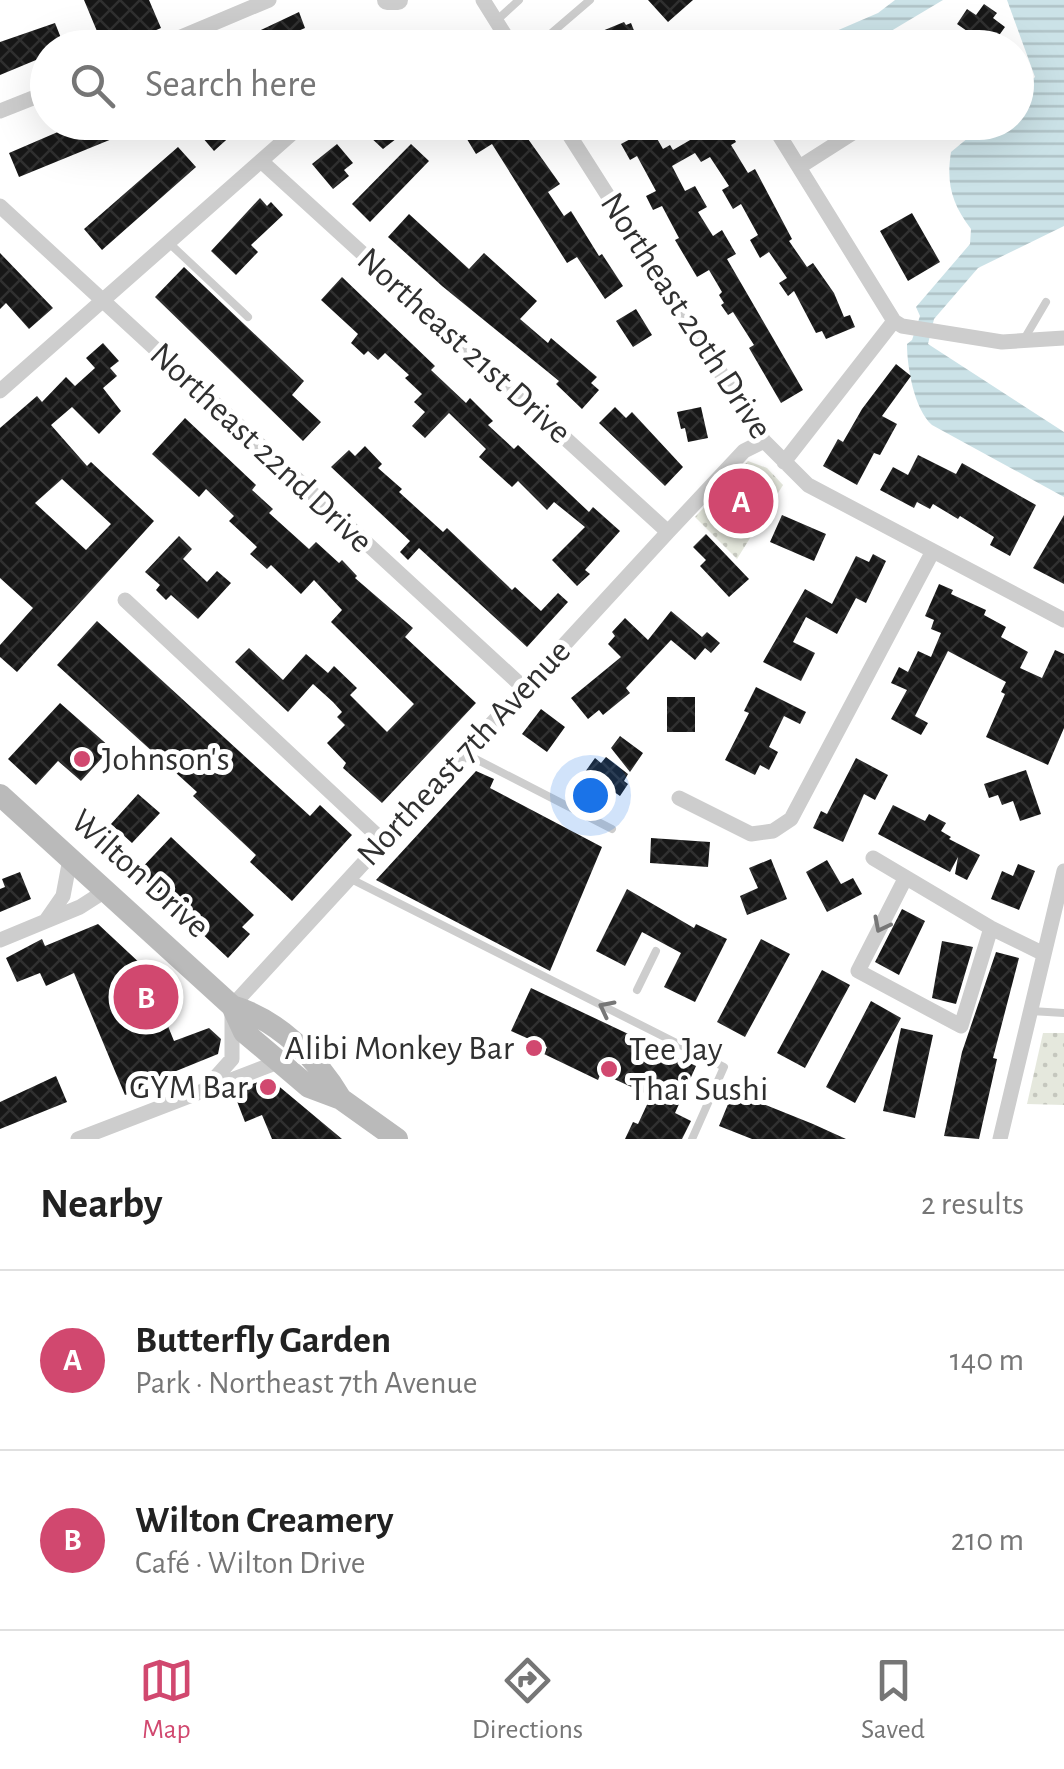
<!DOCTYPE html>
<meta charset="utf-8">
<style>
:root{--surface:#fff;--page:#f6f6f6;--text:#222;--muted:#767676;--line:#e0e0e0;--accent:#d1486f}
body{margin:0;font-family:"Alegreya Sans",sans-serif;background:var(--page);color:var(--text)}
.you{position:absolute;left:590px;top:795px;width:35px;height:35px;margin:-25px;border:8px solid #fff;border-radius:50%;background:#1a73e8;box-shadow:0 0 0 15px #1a73e833}
.badge{display:grid;place-items:center;width:65px;height:65px;border-radius:50%;background:var(--accent);color:#fff;font-size:32px;font-weight:700}
.pin{position:absolute;translate:-50% -50%;border:5px solid #fff;box-shadow:0 2px 10px #0006}
.list{margin:0;padding:0;list-style:none}
h2{display:flex;justify-content:space-between;align-items:center;height:130px;margin:0;padding:0 40px;font-size:42px}
h2 small{font-size:32px;font-weight:400;color:var(--muted)}
.list li{display:grid;grid-template-columns:65px 1fr auto;gap:30px;align-items:center;box-sizing:border-box;height:180px;padding:0 40px;border-top:2px solid var(--line)}
.list b{display:block;font-size:38px;white-space:nowrap}
.list p{margin:0;font-size:32px;white-space:nowrap;color:var(--muted)}
.list em{font-size:32px;font-style:normal;color:var(--muted)}
.icon{flex:none;width:55px;height:55px;fill:none;stroke:currentColor;stroke-width:2;stroke-linecap:round;stroke-linejoin:round}
.map{position:relative;flex:none;width:1064px;height:1139px;overflow:hidden}
.search{position:absolute;background:var(--surface);box-shadow:0 10px 40px #0002;left:30px;right:30px;top:30px;height:110px;display:flex;align-items:center;gap:25px;box-sizing:border-box;padding:0 35px;border-radius:55px;color:var(--muted);font-size:38px}
.sheet{height:490px;background:var(--surface)}
nav{display:flex;justify-content:space-around;align-items:center;box-sizing:border-box;height:140px;border-top:2px solid var(--line);background:var(--surface);font-size:28px;color:var(--muted)}
nav a{display:grid;justify-items:center;gap:5px}
nav .on{color:var(--accent)}
.map>svg:first-child{display:block}
.park{fill:url(#park-dots)}
.water{fill:url(#water-rules)}
.building{fill:url(#building-cross-hatch);fill-rule:evenodd}
.lines{fill:none;stroke-linecap:round;stroke-linejoin:round}
.service{stroke:#cdcdcd;stroke-width:8}
.minor{stroke:#cdcdcd;stroke-width:15}
.tertiary{stroke:#cdcdcd;stroke-width:20}
.secondary{stroke:#bababa;stroke-width:22}
.oneway{stroke:#777}
.poi-dot{fill:#d1486f;stroke:#fff;stroke-width:4}
.labels{text-anchor:middle;dominant-baseline:central;stroke-width:10;stroke-linejoin:round;paint-order:stroke}
.street-label{font-size:35px;fill:#303030;stroke:#fff}
.poi-label{font-size:35px;fill:#303030;stroke:#fff;text-anchor:start}
</style>
<div class="map">
<svg width="1064" height="1139" viewBox="0 0 1064 1139">
<defs>
<pattern id="park-dots" width="8" height="8" patternUnits="userSpaceOnUse" patternTransform="scale(2.5)"><rect width="8" height="8" fill="#e5e8dd"/><path d="M2 2h.1M6 6h.1" fill="none" stroke="#c5c7be" stroke-width="1.8" stroke-linecap="round"/></pattern>
<pattern id="water-rules" width="6" height="5" patternUnits="userSpaceOnUse" patternTransform="scale(2.5)"><rect width="6" height="5" fill="#cbe2e7"/><path d="M0 2.5h6" fill="none" stroke="#afc2c6"/></pattern>
<pattern id="building-cross-hatch" width="8" height="8" patternUnits="userSpaceOnUse" patternTransform="scale(2.5)"><rect width="8" height="8" fill="#171717"/><path d="M0 0l8 8M0 8l8-8" fill="none" stroke="#303030"/></pattern>
</defs>
<rect width="100%" height="100%" fill="#fff"/>
<!-- park -->
<path class="park" d="M748,461L767,468L783,485L737,559L695,517Z
M1043,1033H1064V1105L1027,1104Z"/>
<!-- water -->
<path class="water" d="M895,0H943L886,34L852,47H799L878,13Z
M1007,0H1064V226L978,268L934,319L928,344L1064,432V497L932,425C914,409 907,367 907,344L912,340L920,316L916,307L970,244L971,229C952,204 946,184 951,152L986,123L1016,122L1017,94L1035,77Z"/>
<!-- building -->
<path class="building" d="M84,0H149L161,28L114,48H104Z
M648,0H693L668,22Z
M984,4L997,13L993,18L1005,27L990,48H971L977,38L957,24L967,9L976,15Z
M299,12L305,28L275,41L278,48H253L248,36Z
M624,22L626,25L631,23L641,48H561Z
M55,23L65,48H48V55L0,75V42Z
M81,122L151,123L19,177L9,153Z
M205,122H246L214,151L196,130Z
M354,122H387L401,135L383,149Z
M451,122H516L560,184L548,192L564,216L571,211L599,256L602,254L623,286L605,299L577,257L567,263L492,144L476,154L462,131L450,139L443,128Z
M689,122H725L736,142L731,145L748,173L755,169L792,239L789,241L807,267L813,263L834,293L844,317L850,315L855,327L826,339L822,331L816,333L794,291L788,296L779,283L787,278L769,252L760,258L750,240L758,235L741,204L733,209L722,190L729,186L710,157L701,162L695,153L672,166L685,191L695,186L707,207L698,212L713,236L722,230L736,254L727,259L803,390L781,403L749,348L754,345L733,312L728,315L721,305L724,303L719,295L722,292L709,270L697,277L675,240L679,238L662,206L653,210L646,196L656,191L637,156L630,160L621,144L651,128L663,149L670,145L673,150L697,136Z
M337,144L353,163L344,170L349,176L333,189L312,164Z
M411,144L429,161L370,222L352,204Z
M178,147L196,167L102,250L84,229Z
M260,198L267,206L271,202L283,215L251,245L258,252L236,275L211,251Z
M912,213L940,262L908,281L880,231Z
M409,214L469,269L484,253L537,301L520,319L548,343L551,338L597,377L591,383L599,390L582,409L556,384L559,381L442,286L388,237Z
M0,253L53,308L29,329L6,303L0,309Z
M184,267L304,381L292,395L321,422L303,441L155,297Z
M342,277L435,366L431,370L466,403L470,398L493,421L488,425L514,449L518,445L589,512L593,507L620,531L585,570L590,574L577,586L552,560L585,527L554,502L547,510L518,481L512,487L479,457L486,449L449,413L425,438L412,426L425,412L414,402L422,394L405,378L409,375L385,353L378,360L368,351L364,355L351,343L358,334L321,300Z
M636,309L652,335L633,347L616,321Z
M103,343L119,361L110,368L117,376L103,388L121,411L99,434L72,407L51,425L87,466L91,462L154,521L17,672L0,657V645L33,608L0,578V428L37,396L42,402L66,377L75,386L95,368L86,358ZM62,479L111,524L86,550L35,503Z
M896,364L911,376L882,416L897,424L880,455L874,453L857,485L823,466L838,439L843,442L862,409Z
M615,407L626,418L632,412L683,467L665,486L599,423Z
M701,407L708,438L688,442L685,428L681,429L677,412Z
M185,418L256,485L252,490L273,509L269,513L309,549L316,542L339,563L342,560L357,576L355,578L413,628L405,637L476,703L382,803L343,768L346,763L327,743L345,725L337,717L342,712L333,702L313,684L288,712L235,662L249,648L283,680L306,654L328,673L334,666L357,688L350,695L387,732L414,704L331,622L342,610L314,580L301,594L271,565L267,569L250,554L257,547L229,521L234,516L206,489L199,497L152,454Z
M365,446L382,464L378,468L402,489L399,492L443,532L447,528L512,590L515,587L541,611L558,593L568,602L527,647L419,548L408,560L400,552L410,541L331,467L349,450L355,456Z
M918,455L956,474L962,463L1036,505L1010,556L990,545L994,537L960,516L958,519L933,504L930,509L917,502L914,508L880,490L893,467L908,475Z
M782,515L826,534L814,561L770,542Z
M1064,515V584L1033,568Z
M706,534L749,579L729,597L700,566L706,560L693,547Z
M179,536L192,549L183,559L207,582L217,571L231,583L198,619L171,595L166,600L156,590L160,585L145,572Z
M873,554L886,561L866,603L856,598L837,634L806,617L793,642L815,653L801,681L763,662L805,589L832,604L856,556L869,562Z
M939,584L953,590L951,594L986,610L984,615L1006,627L1001,637L1028,652L1020,668L1042,678L1055,650L1064,654V728L1048,765L986,737L1005,694L1001,692L1006,682L948,651L915,716L928,723L921,735L891,719L907,690L891,683L899,667L908,672L918,651L931,657L941,633L931,629L934,620L925,616Z
M671,611L702,637L707,632L720,643L711,653L705,648L695,660L671,640L626,688L630,693L603,715L599,710L588,719L571,698L621,657L608,644L615,636L612,632L625,618L648,640Z
M97,621L310,816L320,805L352,835L292,901L250,862L256,855L193,796L197,792L57,665Z
M756,687L806,712L800,724L784,716L769,747L778,752L769,770L760,765L755,775L725,760L749,713L744,711Z
M667,697H695V732H667Z
M60,703L111,748L81,781L58,761L36,785L8,759Z
M541,709L565,727L547,752L522,734Z
M620,736L643,753L630,772L611,748Z
M606,757L628,774L624,781L628,784L620,796L585,772L595,758L601,763Z
M856,758L888,775L875,800L864,794L843,842L813,828L821,811L827,814Z
M1026,770L1041,814L1020,821L1013,801L1002,805L998,795L989,798L984,784Z
M476,771L494,779L490,788L602,847L550,971L376,880Z
M138,794L160,813L132,843L111,824Z
M893,805L925,821L929,814L946,823L941,831L951,837L949,839L980,855L967,880L955,874L958,857L950,872L878,834Z
M171,837L254,915L242,927L250,934L228,958L137,873Z
M651,838L710,842L708,867L650,863Z
M771,859L787,899L747,915L740,896L758,888L749,868Z
M827,860L841,884L853,878L862,894L827,912L806,872Z
M1018,864L1035,871L1019,910L991,899L1002,871L1013,876Z
M20,872L31,899L0,912V889L5,887L2,879Z
M627,889L694,928L696,924L727,939L695,1002L664,987L681,953L642,932L625,966L596,951Z
M902,909L925,921L899,975L875,962Z
M98,924L144,967L174,1041L209,1028L221,1039L218,1054L159,1078L160,1081L125,1095L74,973L46,986L40,973L17,982L6,958L42,939L45,946Z
M761,939L790,954L745,1037L717,1022Z
M942,941L973,947L956,1004L932,998Z
M996,952L1019,958L993,1058L997,1059L979,1139L944,1136L962,1052Z
M822,970L850,985L805,1068L777,1053Z
M531,988L696,1066L675,1113L691,1121L682,1139H625L633,1122L638,1124L651,1096L601,1073L598,1080L544,1054L547,1047L511,1031Z
M871,1001L901,1018L855,1103L826,1087Z
M901,1028L933,1035L915,1118L883,1111Z
M56,1076L67,1102L0,1129V1102Z
M269,1078L342,1139H272L262,1115L245,1122L233,1091Z
M733,1092L813,1124L846,1139H752L719,1126Z"/>
<g class="lines">
<!-- service -->
<path class="service" d="M496,21L519,0
M534,48L590,0
M169,243L248,317
M1023,341L1046,302
M464,753L612,829
M351,879L724,1067L692,1139
M637,990L656,951
M1031,1011L1064,1013"/>
<!-- minor -->
<path class="minor" d="M483,0L513,48
M155,48L269,0
M391,48L397,43
M0,111L48,92
M561,122L764,441L808,485L1064,620
M771,122L894,321
M261,161L668,532
M801,166L870,122
M0,206L524,688
M894,321L902,326L1002,342L1064,338
M0,391L305,122
M784,462L894,321
M125,600L383,841
M679,798L751,834L773,831L791,819L933,551
M873,858L991,928L1044,954
M905,879L858,971L961,1026L991,928
M47,919L63,896L70,859
M0,940L80,907L105,891
M207,1087L232,1059V1006L668,532L744,451L764,441
M78,1139L278,1062
M1000,1139L1064,871"/>
<!-- tertiary -->
<path class="tertiary" d="M387,0H398"/>
<!-- secondary -->
<path class="secondary" d="M0,795L232,1006L244,1032L309,1087L341,1099L397,1139
M232,1006C277,1019 318,1059 341,1099"/>
</g>
<!-- one-way arrows -->
<defs><path id="oneway-chevron" d="M-2-3.5L2.5 0L-2 3.5" fill="none" stroke-width="1.6" stroke-linecap="round" stroke-linejoin="round" transform="scale(2.5)"/></defs>
<g class="oneway">
<use href="#oneway-chevron" transform="translate(881 925) rotate(117)"/>
<use href="#oneway-chevron" transform="translate(606 1008) rotate(-153)"/>
</g>
<!-- markers -->
<g class="poi-dot">
<circle cx="82" cy="759" r="10"/>
<circle cx="534" cy="1048" r="10"/>
<circle cx="609" cy="1069" r="10"/>
<circle cx="268" cy="1087" r="10"/>
</g>
<g class="labels">
<!-- street labels -->
<g class="street-label">
<text transform="translate(686 316) rotate(57)">Northeast 20th Drive</text>
<text transform="translate(464 346) rotate(42)">Northeast 21st Drive</text>
<text transform="translate(261 448) rotate(43)">Northeast 22nd Drive</text>
<text transform="translate(464 753) rotate(-47)">Northeast 7th Avenue</text>
<text transform="translate(140 874) rotate(42)">Wilton Drive</text>
</g>
<!-- poi labels -->
<g class="poi-label">
<text x="102" y="759">Johnson's</text>
<text x="514" y="1048" text-anchor="end">Alibi Monkey Bar</text>
<text x="629" y="1049">Tee Jay<tspan x="629" dy="40">Thai Sushi</tspan></text>
<text x="248" y="1087" text-anchor="end">GYM Bar</text>
</g>
</g>
</svg>
<div class="you"></div>
<div class="pin badge" style="left:741px;top:501px">A</div>
<div class="pin badge" style="left:146px;top:997px">B</div>
<div class="search"><svg class="icon" aria-label="search" viewBox="0 0 24 24"><circle cx="10" cy="10" r="6"/><path d="M15 15l6 6"/></svg>Search here</div>
</div>
<section class="sheet">
<h2>Nearby<small>2 results</small></h2>
<ul class="list">
<li><span class="badge">A</span><div><b>Butterfly Garden</b><p>Park · Northeast 7th Avenue</p></div><em>140 m</em></li>
<li><span class="badge">B</span><div><b>Wilton Creamery</b><p>Café · Wilton Drive</p></div><em>210 m</em></li>
</ul>
</section>
<nav>
<a class="on"><svg class="icon" aria-label="map" viewBox="0 0 24 24"><path d="M3 6l6-2 6 2 6-2v14l-6 2-6-2-6 2zM9 4v14M15 6v14"/></svg>Map</a>
<a><svg class="icon" aria-label="directions" viewBox="0 0 24 24"><path d="M12 3l9 9-9 9-9-9zM9 14v-3h6M13 9l2 2-2 2"/></svg>Directions</a>
<a><svg class="icon" aria-label="saved" viewBox="0 0 24 24"><path d="M7 4h10v16l-5-4-5 4z"/></svg>Saved</a>
</nav>
